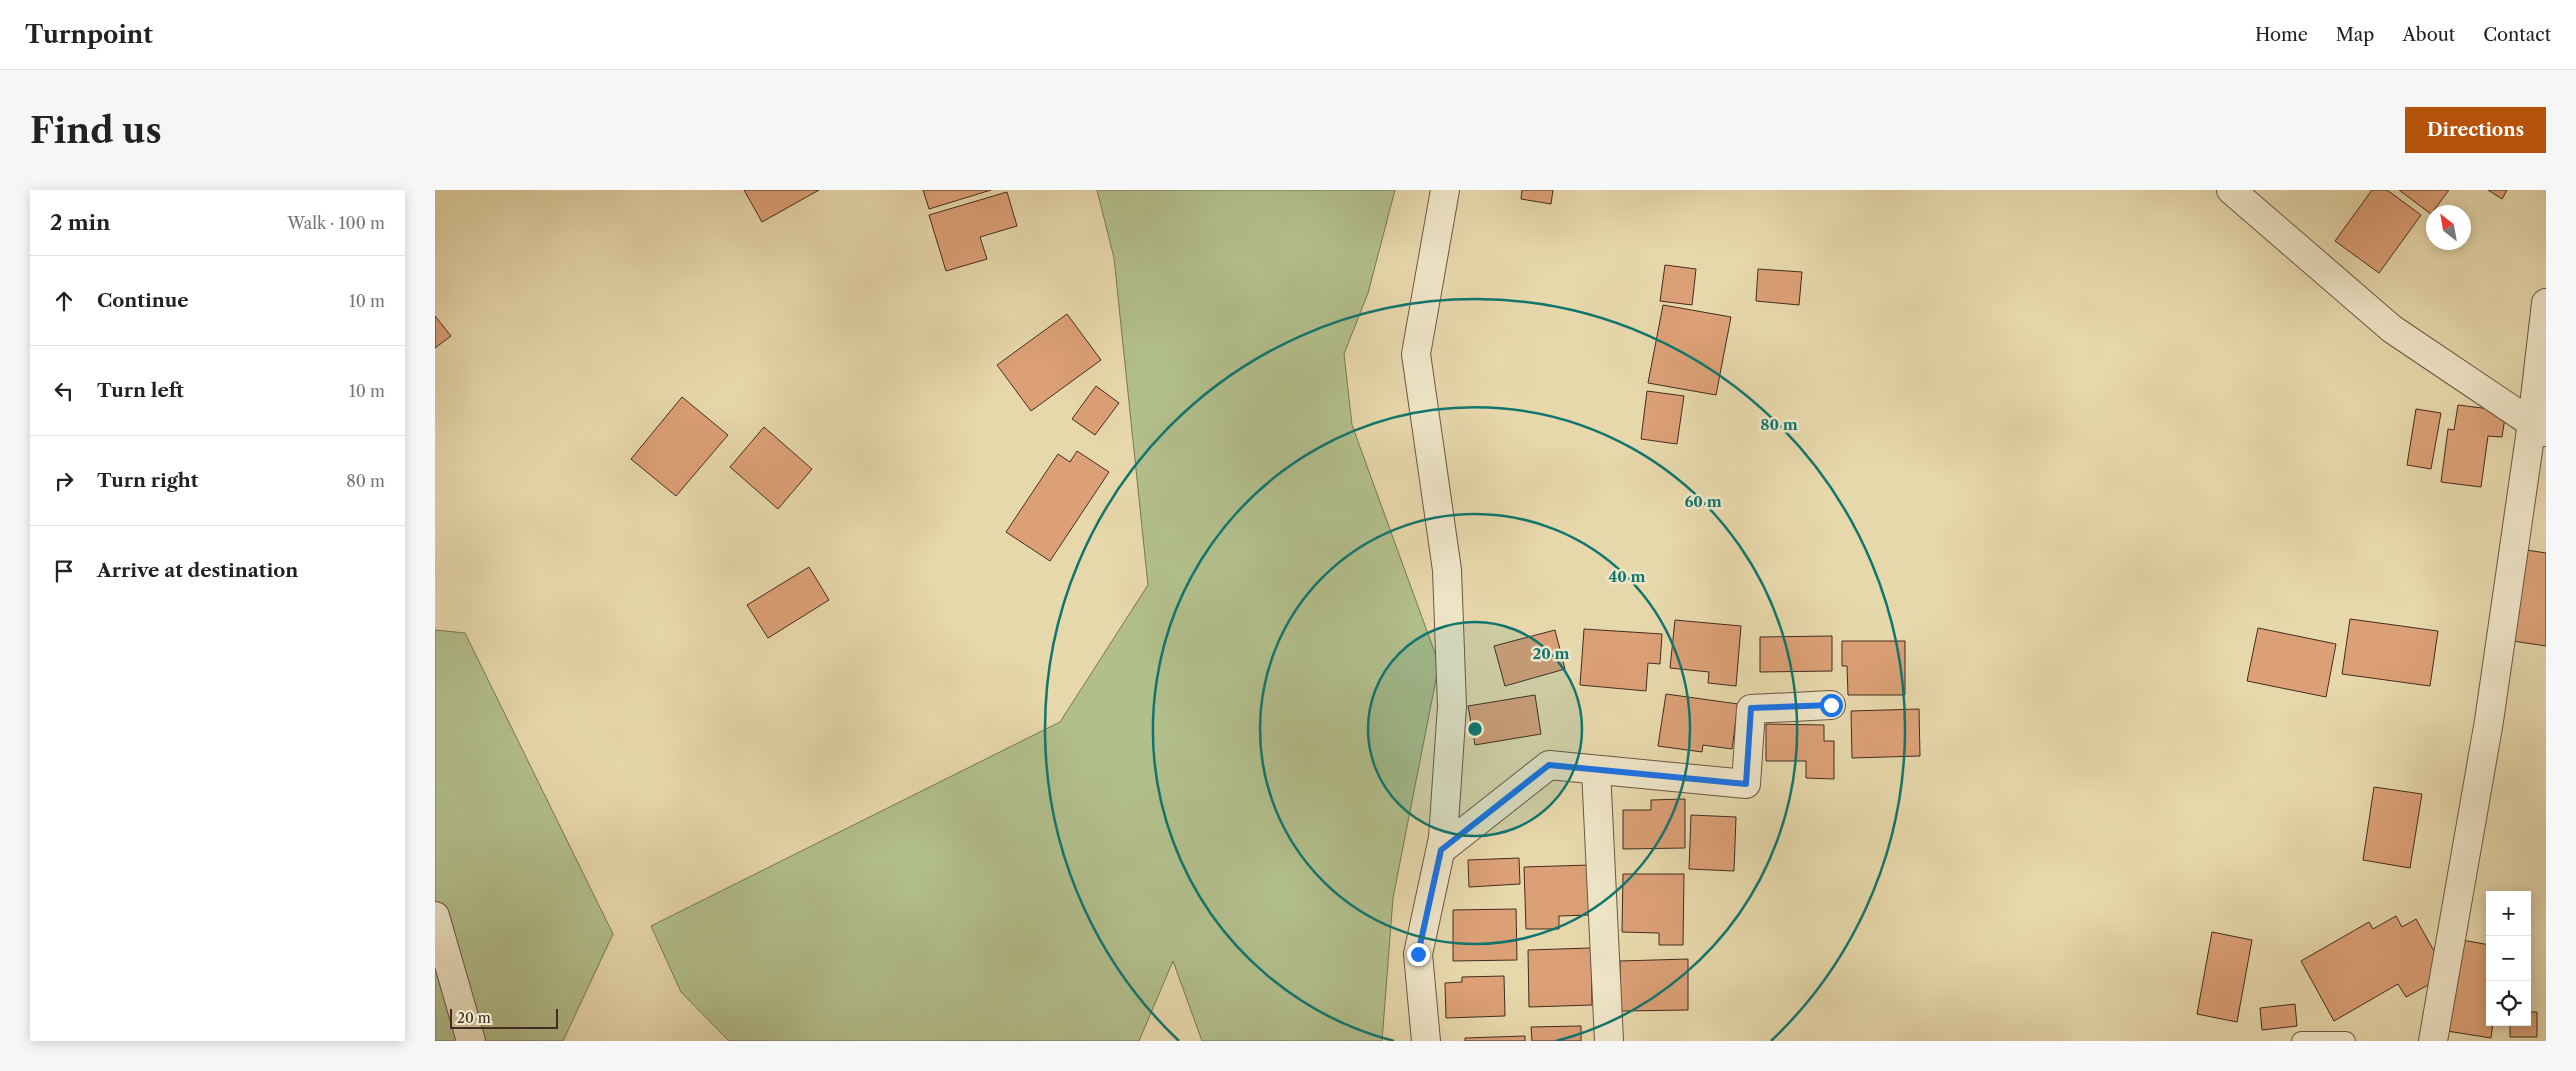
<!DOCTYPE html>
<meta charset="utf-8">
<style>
:root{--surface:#fff;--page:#f6f6f6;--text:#222;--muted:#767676;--line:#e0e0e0;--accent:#b45309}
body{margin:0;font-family:"Libre Caslon Text",serif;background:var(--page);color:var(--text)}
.controls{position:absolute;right:15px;bottom:15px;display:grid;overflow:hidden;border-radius:0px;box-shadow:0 2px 12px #0003}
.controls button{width:45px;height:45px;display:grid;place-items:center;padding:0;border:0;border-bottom:1px solid var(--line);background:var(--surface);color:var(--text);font:25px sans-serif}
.compass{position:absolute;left:1991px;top:15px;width:45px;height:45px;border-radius:50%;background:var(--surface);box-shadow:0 2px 12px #0003;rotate:329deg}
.scale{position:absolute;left:15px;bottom:12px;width:108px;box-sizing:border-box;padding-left:5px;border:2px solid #432b21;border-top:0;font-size:14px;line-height:18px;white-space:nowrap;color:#432b21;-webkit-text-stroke:4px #efe6c8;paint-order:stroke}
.stop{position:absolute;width:15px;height:15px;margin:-11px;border:4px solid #1a73e8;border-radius:50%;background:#fff}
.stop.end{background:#1a73e8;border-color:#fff;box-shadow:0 1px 5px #0008}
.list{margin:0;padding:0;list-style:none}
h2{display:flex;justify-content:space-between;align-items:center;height:65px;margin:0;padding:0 20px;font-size:21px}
h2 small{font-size:16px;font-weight:400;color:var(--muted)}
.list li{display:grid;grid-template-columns:32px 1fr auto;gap:15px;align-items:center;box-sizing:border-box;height:90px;padding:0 20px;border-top:1px solid var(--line)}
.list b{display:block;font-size:19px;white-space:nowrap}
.list em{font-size:16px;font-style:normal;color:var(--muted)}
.icon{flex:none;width:28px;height:28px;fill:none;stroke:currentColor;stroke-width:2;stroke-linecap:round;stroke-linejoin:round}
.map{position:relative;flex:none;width:2111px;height:851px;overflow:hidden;border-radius:0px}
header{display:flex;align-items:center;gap:30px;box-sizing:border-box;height:70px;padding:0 25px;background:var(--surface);border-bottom:1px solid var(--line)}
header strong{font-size:24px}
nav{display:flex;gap:28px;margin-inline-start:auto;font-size:18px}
.intro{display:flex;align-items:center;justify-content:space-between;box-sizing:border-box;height:120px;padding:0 30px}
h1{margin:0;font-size:35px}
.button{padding:12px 22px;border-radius:0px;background:var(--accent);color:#fff;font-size:18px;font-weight:700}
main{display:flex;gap:30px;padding:0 30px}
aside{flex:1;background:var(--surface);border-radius:0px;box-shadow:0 2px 12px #0003}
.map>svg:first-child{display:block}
.green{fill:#b2bf8c;stroke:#7a7556}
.building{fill:#dca076;stroke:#432b21}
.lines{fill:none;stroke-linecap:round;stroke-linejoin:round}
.service-casing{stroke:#6c5644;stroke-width:20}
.minor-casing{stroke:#6c5644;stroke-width:30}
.service{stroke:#efe6c8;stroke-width:18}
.minor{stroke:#efe6c8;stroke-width:28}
.route{stroke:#1a73e8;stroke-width:6}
.ring{fill:none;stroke:#0f766e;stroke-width:2.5}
.centre{fill:#0f766e;stroke:#efe6c8;stroke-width:2.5}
.ring-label{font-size:15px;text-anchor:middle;font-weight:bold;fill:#0f766e;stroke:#efe6c8;stroke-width:5;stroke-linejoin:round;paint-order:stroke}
</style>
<header>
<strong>Turnpoint</strong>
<nav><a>Home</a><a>Map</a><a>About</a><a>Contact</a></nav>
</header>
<div class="intro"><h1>Find us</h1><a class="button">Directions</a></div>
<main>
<aside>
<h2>2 min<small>Walk · 100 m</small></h2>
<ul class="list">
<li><svg class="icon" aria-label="ahead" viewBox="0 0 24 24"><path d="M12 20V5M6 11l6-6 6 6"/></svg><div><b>Continue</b></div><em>10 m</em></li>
<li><svg class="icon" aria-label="left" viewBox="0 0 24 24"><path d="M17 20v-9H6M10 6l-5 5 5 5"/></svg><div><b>Turn left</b></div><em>10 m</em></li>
<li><svg class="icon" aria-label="right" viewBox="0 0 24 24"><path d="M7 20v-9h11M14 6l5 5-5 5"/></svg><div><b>Turn right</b></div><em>80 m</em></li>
<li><svg class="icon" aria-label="arrive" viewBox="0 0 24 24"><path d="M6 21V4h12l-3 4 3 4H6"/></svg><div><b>Arrive at destination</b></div></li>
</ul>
</aside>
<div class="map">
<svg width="2111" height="851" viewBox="0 0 2111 851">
<rect width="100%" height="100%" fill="#e7d8ab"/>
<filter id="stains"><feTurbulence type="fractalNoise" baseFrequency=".004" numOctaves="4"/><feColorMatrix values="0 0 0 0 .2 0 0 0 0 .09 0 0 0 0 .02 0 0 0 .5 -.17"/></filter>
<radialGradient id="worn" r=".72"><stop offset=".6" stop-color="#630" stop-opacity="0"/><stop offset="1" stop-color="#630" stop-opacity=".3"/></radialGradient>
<!-- green -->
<path class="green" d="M662,0H960L933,103L909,164L917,235L1004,474L958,708L947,851H767L738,771L704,851H294L246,802L216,736L625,532L713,395L679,68Z
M0,440L30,443L178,744L128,851H0Z"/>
<!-- building -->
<path class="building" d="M309,0H384L327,32Z
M488,0H556L494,19Z
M1087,0H1118L1116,14L1086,9Z
M1937,0H1952L1986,25L1944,83L1900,51Z
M1964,0H2014L1996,24Z
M2053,0H2072L2067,9Z
M572,2L582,36L545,47L552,69L511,81L494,25Z
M1230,75L1261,79L1257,115L1225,111Z
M1323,79L1367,82L1364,115L1321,111Z
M1228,115L1296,127L1281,205L1213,193Z
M632,124L666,170L596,221L562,175Z
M0,126L16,146L0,158Z
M661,196L684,213L660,245L637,229Z
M1212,201L1249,206L1242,254L1206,249Z
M247,207L293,245L241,306L196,269Z
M2023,215L2071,221L2067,247L2053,246L2046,297L2006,292L2013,239L2019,240Z
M1981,219L2006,223L1996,279L1972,275Z
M329,237L377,279L343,319L295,277Z
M642,261L674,282L615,371L571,342L623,264L635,272Z
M2085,359L2111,363V456L2071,450Z
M374,377L394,410L333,448L312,415Z
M1915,429L2003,441L1995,496L1907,484Z
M1240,430L1306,436L1301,496L1273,493L1274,482L1235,478Z
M1823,438L1901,454L1891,507L1812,491Z
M1149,439L1227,444L1225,474L1213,473L1211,501L1145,495Z
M1120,440L1130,479L1070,496L1059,456Z
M1397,446V481L1325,482V447Z
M1407,451H1470V505H1413L1412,476H1407Z
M1231,504L1303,514L1297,559L1268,555L1267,562L1223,556Z
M1100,505L1106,544L1040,555L1033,516Z
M1484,519L1485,566L1417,568L1416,521Z
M1331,534L1389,535V551H1399V589L1371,588V571H1331Z
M1939,597L1987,604L1975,678L1928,670Z
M1250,609V658L1188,659V620H1216V610Z
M1256,625L1301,627L1299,681L1254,679Z
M1084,668L1085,694L1034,697L1033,670Z
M1155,675L1156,725L1124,726V739H1091L1089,677Z
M1188,684H1249L1248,755H1224V743L1187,742Z
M1081,719L1082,770L1018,771V720Z
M1961,726L1967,737L1981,729L2003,768L1995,794L1971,807L1963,794L1899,831L1866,771L1934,732L1938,739Z
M1777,742L1817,750L1802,832L1762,824Z
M2027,750L2055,755V832H2058L2056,848L2012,841Z
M1156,758L1157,815L1094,817L1093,760Z
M1253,769V820L1186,821L1185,771Z
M1069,786L1070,826L1011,828L1010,793L1027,792V787Z
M1860,814L1862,836L1827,840L1825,818Z
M2092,822H2102V847H2075V832H2092Z
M1146,836V851H1097L1096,837Z
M1090,846V851H1030V848Z"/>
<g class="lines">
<!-- service casing -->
<g class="service-casing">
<path id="service" d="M1866,851H1911"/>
</g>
<!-- minor casing -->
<g class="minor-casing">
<path id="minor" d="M1796,0L1957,139L2110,242
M1161,580L1174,851
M1006,660L1114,575L1311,594L1316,519L1396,515
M0,726L36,851
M991,851L983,764L1008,648L1017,516L1012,380L981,164L1010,0
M1998,851L2054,531L2097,233L2111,113"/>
</g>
<!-- service -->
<use href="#service" class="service"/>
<!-- minor -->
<use href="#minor" class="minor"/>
</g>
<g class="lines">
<!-- route -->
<path class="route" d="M983,764L1006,660L1114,575L1311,594L1316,518L1396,515"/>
</g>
<!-- distance rings -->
<circle cx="1040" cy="539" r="107" fill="#0f766e" fill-opacity=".12"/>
<g class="ring">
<circle cx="1040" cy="539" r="107"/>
<circle cx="1040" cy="539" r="215"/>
<path d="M959 851A322 322 0 1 1 1121 851"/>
<path d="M744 851A430 430 0 1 1 1336 851"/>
</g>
<circle cx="1040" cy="539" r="8" class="centre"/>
<g class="ring-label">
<text x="1344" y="240">80 m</text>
<text x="1268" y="317">60 m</text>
<text x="1192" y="392">40 m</text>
<text x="1116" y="469">20 m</text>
</g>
<rect width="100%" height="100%" filter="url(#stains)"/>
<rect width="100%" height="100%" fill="url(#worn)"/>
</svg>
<div class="controls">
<button>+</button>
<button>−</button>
<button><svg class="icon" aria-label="locate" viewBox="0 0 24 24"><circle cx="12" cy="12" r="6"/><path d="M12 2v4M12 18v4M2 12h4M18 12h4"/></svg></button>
</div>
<svg class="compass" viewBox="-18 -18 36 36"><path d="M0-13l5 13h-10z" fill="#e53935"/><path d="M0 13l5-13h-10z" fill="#767676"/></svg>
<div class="scale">20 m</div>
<div class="stop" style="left:1396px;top:515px"></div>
<div class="stop end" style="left:983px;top:764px"></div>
</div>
</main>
